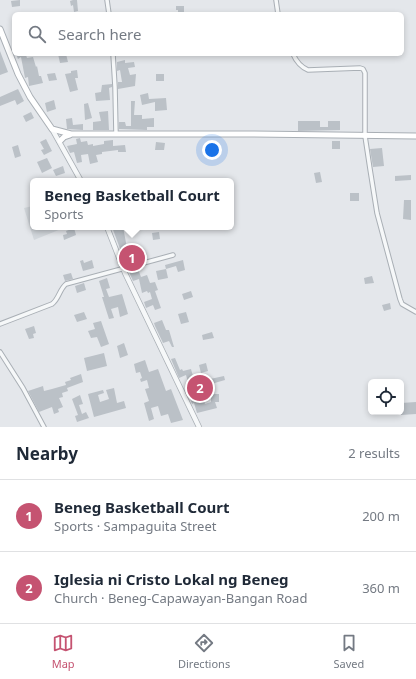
<!DOCTYPE html>
<meta charset="utf-8">
<style>
:root{--surface:#fff;--page:#f6f6f7;--text:#1f2937;--muted:#747a83;--line:#e0e1e3;--accent:#c55371}
body{margin:0;font-family:"Noto Sans",sans-serif;background:var(--page);color:var(--text)}
.controls{position:absolute;right:12px;bottom:12px;display:grid;overflow:hidden;border-radius:6px;box-shadow:0 2px 6px #0003}
.controls button{width:36px;height:36px;display:grid;place-items:center;padding:0;border:0;border-bottom:1px solid var(--line);background:var(--surface);color:var(--text);font:20px sans-serif}
.you{position:absolute;left:212px;top:150px;width:14px;height:14px;margin:-10px;border:3px solid #fff;border-radius:50%;background:#1a73e8;box-shadow:0 0 0 6px #1a73e833}
.badge{display:grid;place-items:center;width:26px;height:26px;border-radius:50%;background:var(--accent);color:#fff;font-size:13px;font-weight:700}
.pin{position:absolute;translate:-50% -50%;border:2px solid #fff;box-shadow:0 1px 4px #0006}
.popup{position:absolute;left:30px;top:178px;width:204px;height:52px;box-sizing:border-box;display:grid;place-content:center;border-radius:6px;background:var(--surface);filter:drop-shadow(0 1px 3px #0005);font-size:13px;white-space:nowrap;color:var(--muted)}
.popup b{font-size:15px;color:var(--text)}
.popup::after{content:'';position:absolute;left:50%;top:100%;margin-left:-8px;border:8px solid transparent;border-top-color:var(--surface)}
.list{margin:0;padding:0;list-style:none}
h2{display:flex;justify-content:space-between;align-items:center;height:52px;margin:0;padding:0 16px;font-size:17px}
h2 small{font-size:13px;font-weight:400;color:var(--muted)}
.list li{display:grid;grid-template-columns:26px 1fr auto;gap:12px;align-items:center;box-sizing:border-box;height:72px;padding:0 16px;border-top:1px solid var(--line)}
.list b{display:block;font-size:15px;white-space:nowrap}
.list p{margin:0;font-size:13px;white-space:nowrap;color:var(--muted)}
.list em{font-size:13px;font-style:normal;color:var(--muted)}
.icon{flex:none;width:22px;height:22px;fill:none;stroke:currentColor;stroke-width:2;stroke-linecap:round;stroke-linejoin:round}
.map{position:relative;flex:none;width:416px;height:427px;overflow:hidden}
.search{position:absolute;background:var(--surface);box-shadow:0 2px 6px #0003;left:12px;right:12px;top:12px;height:44px;display:flex;align-items:center;gap:10px;box-sizing:border-box;padding:0 14px;border-radius:6px;color:var(--muted);font-size:15px}
.sheet{height:196px;background:var(--surface)}
nav{display:flex;justify-content:space-around;align-items:center;box-sizing:border-box;height:56px;border-top:1px solid var(--line);background:var(--surface);font-size:11px;color:var(--muted)}
nav a{display:grid;justify-items:center;gap:2px}
nav .on{color:var(--accent)}
.map>svg:first-child{display:block}
.built{fill:#d2d7dc}
.green{fill:#cbd4c5}
.building{fill:#bbc1c7}
.lines{fill:none;stroke-linecap:round;stroke-linejoin:round}
.minor-casing{stroke:#a9afb5;stroke-width:5.5}
.tertiary-casing{stroke:#a9afb5;stroke-width:6}
.secondary-casing{stroke:#a9afb5;stroke-width:7}
.minor{stroke:#f6f8f9;stroke-width:3.5}
.tertiary{stroke:#f6f8f9;stroke-width:4.5}
.secondary{stroke:#fff;stroke-width:5}
</style>
<div class="map">
<svg width="416" height="427" viewBox="0 0 416 427">
<rect width="100%" height="100%" fill="#e4e7eb"/>
<!-- built -->
<path class="built" d="M33,206V227H66L34,240L24,208Z"/>
<!-- green -->
<path class="green" d="M140,250L143,261L124,267L121,255Z"/>
<!-- building -->
<path class="building" d="M20,0V6L12,7L11,1Z
M73,0H77L78,11L74,12L73,5L71,6L70,1Z
M176,6H184V14H178V10H176Z
M0,51L8,72L0,75Z
M16,54H28L26,55L27,58L33,57L36,67L37,66L39,76H41L43,83L29,86L28,77L25,78L21,57L18,59Z
M58,54H66L68,62L60,63Z
M125,60V63L134,62L135,67L128,68L130,75L136,74L135,86L118,89V82H122L120,70L117,71V62Z
M77,70L78,78H75L78,90L70,92L65,74L71,73V71Z
M55,73L57,80L49,81L47,74Z
M156,74H164V81H156Z
M112,84V87L109,88L110,100L96,101L95,93L101,92L102,85Z
M18,89L24,101L17,105L15,100L0,106V97Z
M148,93L149,99L166,98L167,110L155,111V102L142,105L140,95Z
M54,100L56,109L47,112L45,103Z
M131,101H135L134,115H142V119L154,118V127H147V130L119,129V122H125L126,126H131Z
M88,103L92,118L85,120L84,104Z
M108,111L109,130H93V122L101,121L99,112Z
M31,112L34,118L26,122L23,116Z
M72,118L73,125L83,124V130L67,129L66,119Z
M298,121H320V127H328V121H340V130L298,131Z
M80,138L81,142L87,141L88,145L93,144V146L104,144V141L113,140V146L125,145L126,152H118V150L102,152V154L96,155L98,162L90,164L88,154L81,155L82,162L77,163L74,152L70,153L67,146L77,144L76,139Z
M46,139L52,151L44,155L41,150L44,149L40,142Z
M332,141H340V149H332Z
M156,142L165,143L164,150H155Z
M18,145L21,156L15,158L12,147Z
M382,148L384,166L373,167L370,149Z
M47,158L52,168L42,173L37,162Z
M63,166L65,173L56,176L53,170Z
M320,172L322,182L316,183L314,173Z
M411,175V180L395,181V176Z
M350,193H359V201H350Z
M404,200H411V220L403,219Z
M112,227H123L127,248L136,246L137,250L122,254Z
M74,228L76,235L64,240L63,235L67,234L66,231Z
M159,232L160,239L153,240L152,233Z
M83,260L84,263L92,260L94,268L83,271L80,261Z
M183,260L185,270L178,272L176,266L166,269L168,278L158,280L156,271L166,269L165,265Z
M138,269L141,277L147,275L150,283L155,282L158,290L155,291L161,308L155,310L153,305L146,308L144,302L152,299L150,292L148,293L147,291L142,293L139,279L133,281L129,272Z
M71,273L73,279L65,281L63,275Z
M372,276L374,283L365,284L364,278Z
M107,278L110,288L106,289L109,297L122,294L128,314L120,317L118,307L111,309L114,318L109,319L102,297H104L99,281Z
M84,283L86,290L77,293L75,286Z
M191,291L193,297L184,300L182,294Z
M390,303L391,309L384,311L382,305Z
M84,312L87,319L77,322L74,315Z
M186,312L189,322L181,324L178,314Z
M162,320L166,330H169L174,347H172L169,341L163,343L155,326L154,323Z
M101,321L109,344L101,347L97,337L91,338L88,331L95,329L93,323Z
M34,326L36,333L33,334L34,338L29,339L25,329Z
M212,332L214,338L203,340L202,335Z
M124,343L128,355L120,358L117,346Z
M104,353L107,366L87,371L84,358Z
M175,358L180,370L182,369L183,371L191,369L194,380L188,382L186,375L179,378L171,359Z
M145,360L149,372L158,369L166,391L171,389L183,420L171,423L168,414L161,416L158,406L151,408L154,419L149,421L144,403L149,401L145,389L149,388L147,380L141,382L140,379L142,378L140,372L136,373L134,364Z
M206,363L208,371L201,373L199,365Z
M81,374L83,382L67,388L68,391L62,393L63,397L59,398L63,407L58,409L59,412L54,414L52,407L39,412L28,391L43,386L44,391L52,389L66,385L65,382L71,380L70,378Z
M224,376L225,380L211,384L210,379Z
M114,388L117,403L124,401L126,408L94,417L88,394L103,390L104,393L98,395L100,402L109,399L106,390Z
M211,394H219V402H215L217,408L197,413L194,403L192,404L190,398L202,395L205,404L211,402Z
M80,395L83,404L79,405L82,414L86,412L89,418L77,422L75,416L78,415L72,399Z
M416,402V414L401,415V403Z"/>
<g class="lines">
<!-- minor casing -->
<g class="minor-casing">
<path id="minor" d="M107,0L109,14
M276,0L278,14
M113,54L115,87L116,134
M293,54C296,61 301,67 308,70L360,68L363,69L365,73V136L370,169L377,213L400,299L402,304L416,312
M0,324L52,304C59,299 59,290 66,284L173,255
M0,352L23,388L44,427"/>
</g>
<!-- tertiary casing -->
<g class="tertiary-casing">
<path id="tertiary" d="M52,129L81,181
M107,227L125,273L199,427"/>
</g>
<!-- secondary casing -->
<g class="secondary-casing">
<path id="secondary" d="M0,29L18,74L30,97L52,129L71,134H246L416,136
M60,141L64,137L70,135"/>
</g>
<!-- minor -->
<use href="#minor" class="minor"/>
<!-- tertiary -->
<use href="#tertiary" class="tertiary"/>
<!-- secondary -->
<use href="#secondary" class="secondary"/>
</g>
</svg>
<div class="controls">
<button><svg class="icon" aria-label="locate" viewBox="0 0 24 24"><circle cx="12" cy="12" r="6"/><path d="M12 2v4M12 18v4M2 12h4M18 12h4"/></svg></button>
</div>
<div class="you"></div>
<div class="pin badge" style="left:132px;top:258px">1</div>
<div class="popup"><b>Beneg Basketball Court</b>Sports</div>
<div class="pin badge" style="left:200px;top:388px">2</div>
<div class="search"><svg class="icon" aria-label="search" viewBox="0 0 24 24"><circle cx="10" cy="10" r="6"/><path d="M15 15l6 6"/></svg>Search here</div>
</div>
<section class="sheet">
<h2>Nearby<small>2 results</small></h2>
<ul class="list">
<li><span class="badge">1</span><div><b>Beneg Basketball Court</b><p>Sports · Sampaguita Street</p></div><em>200 m</em></li>
<li><span class="badge">2</span><div><b>Iglesia ni Cristo Lokal ng Beneg</b><p>Church · Beneg-Capawayan-Bangan Road</p></div><em>360 m</em></li>
</ul>
</section>
<nav>
<a class="on"><svg class="icon" aria-label="map" viewBox="0 0 24 24"><path d="M3 6l6-2 6 2 6-2v14l-6 2-6-2-6 2zM9 4v14M15 6v14"/></svg>Map</a>
<a><svg class="icon" aria-label="directions" viewBox="0 0 24 24"><path d="M12 3l9 9-9 9-9-9zM9 14v-3h6M13 9l2 2-2 2"/></svg>Directions</a>
<a><svg class="icon" aria-label="saved" viewBox="0 0 24 24"><path d="M7 4h10v16l-5-4-5 4z"/></svg>Saved</a>
</nav>
